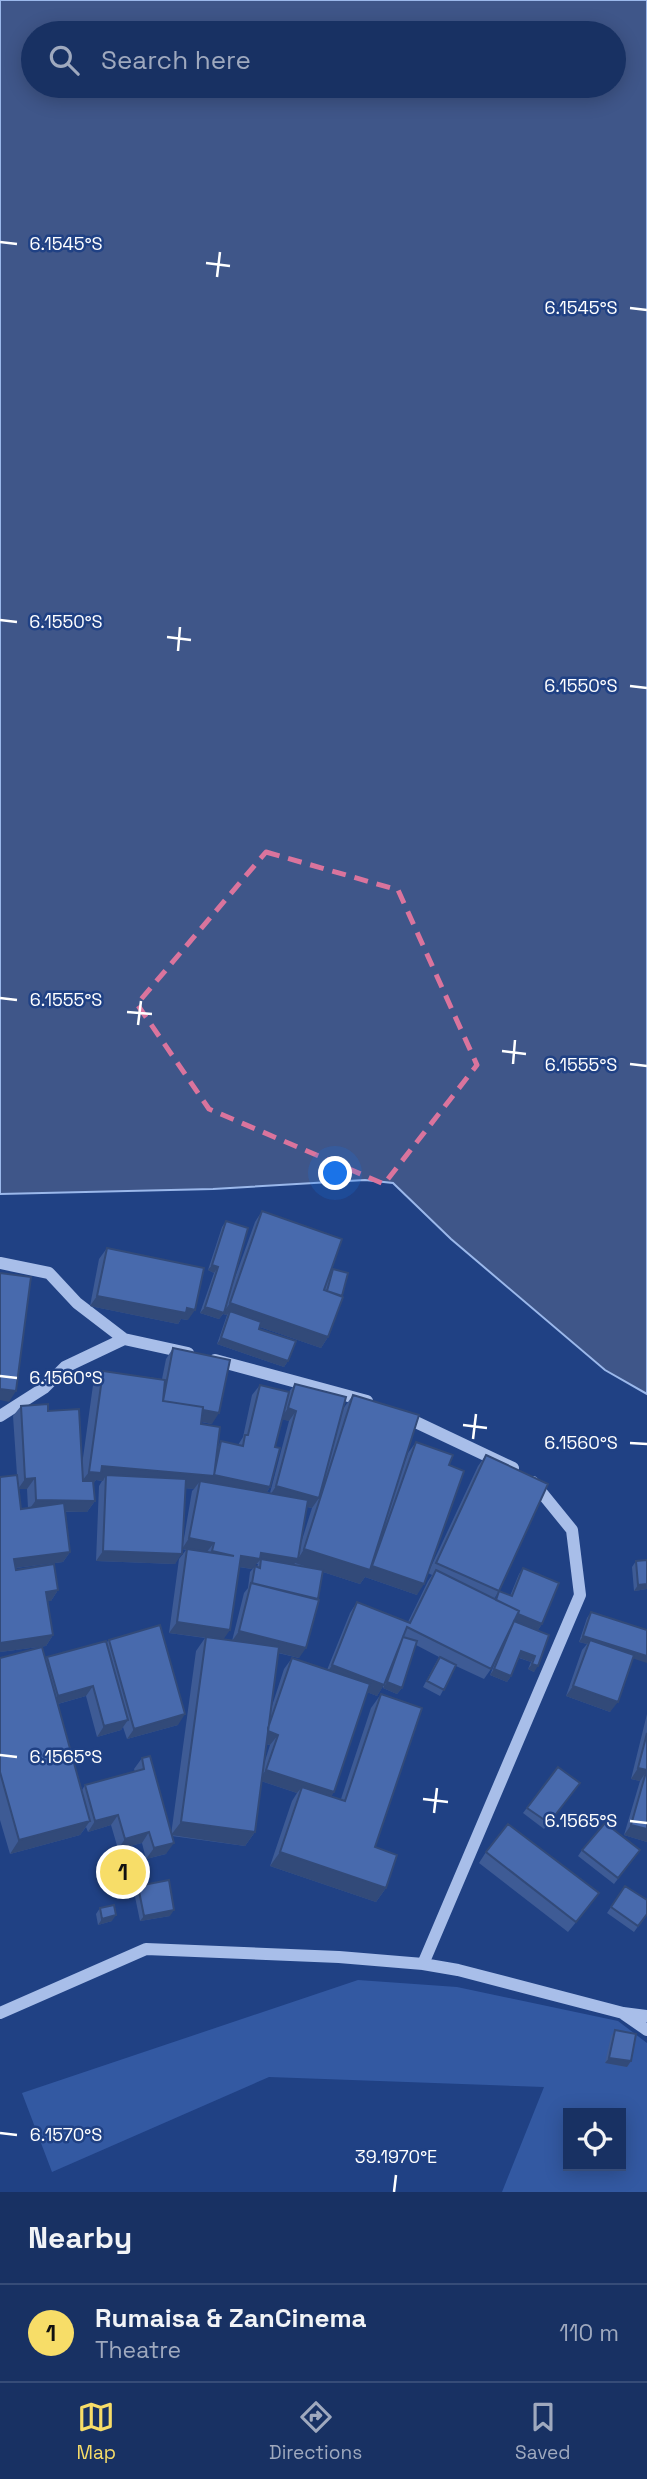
<!DOCTYPE html>
<meta charset="utf-8">
<style>
:root{--surface:#183163;--page:#253d6c;--text:#f1f3f6;--muted:#9fa9be;--line:#364c78;--accent:#f7dd68}
body{margin:0;font-family:"Space Grotesk",sans-serif;background:var(--page);color:var(--text)}
.controls{position:absolute;right:21px;bottom:21px;display:grid;overflow:hidden;border-radius:0px;box-shadow:0 4px 18px #0003}
.controls button{width:63px;height:63px;display:grid;place-items:center;padding:0;border:0;border-bottom:2px solid var(--line);background:var(--surface);color:var(--text);font:35px sans-serif}
.you{position:absolute;left:336px;top:1174px;width:24px;height:24px;margin:-18px;border:5px solid #fff;border-radius:50%;background:#1a73e8;box-shadow:0 0 0 10px #1a73e833}
.badge{display:grid;place-items:center;width:46px;height:46px;border-radius:50%;background:var(--accent);color:#111;font-size:23px;font-weight:700}
.pin{position:absolute;translate:-50% -50%;border:4px solid #fff;box-shadow:0 2px 7px #0006}
.list{margin:0;padding:0;list-style:none}
h2{display:flex;justify-content:space-between;align-items:center;height:91px;margin:0;padding:0 28px;font-size:30px}
h2 small{font-size:23px;font-weight:400;color:var(--muted)}
.list li{display:grid;grid-template-columns:46px 1fr auto;gap:21px;align-items:center;box-sizing:border-box;height:98px;padding:0 28px;border-top:2px solid var(--line)}
.list b{display:block;font-size:26px;white-space:nowrap}
.list p{margin:0;font-size:23px;white-space:nowrap;color:var(--muted)}
.list em{font-size:23px;font-style:normal;color:var(--muted)}
.icon{flex:none;width:38px;height:38px;fill:none;stroke:currentColor;stroke-width:2;stroke-linecap:round;stroke-linejoin:round}
.map{position:relative;flex:none;width:647px;height:2192px;overflow:hidden}
.search{position:absolute;background:var(--surface);box-shadow:0 4px 18px #0003;left:21px;right:21px;top:21px;height:77px;display:flex;align-items:center;gap:18px;box-sizing:border-box;padding:0 24px;border-radius:38px;color:var(--muted);font-size:26px}
.sheet{height:189px;background:var(--surface)}
nav{display:flex;justify-content:space-around;align-items:center;box-sizing:border-box;height:98px;border-top:2px solid var(--line);background:var(--surface);font-size:19px;color:var(--muted)}
nav a{display:grid;justify-items:center;gap:4px}
nav .on{color:var(--accent)}
.map>svg:first-child{display:block}
.green{fill:#3359a2;fill-rule:evenodd}
.water{fill:#3f5689;stroke:#9bb8eb;stroke-width:2;fill-rule:evenodd}
.lines{fill:none;stroke-linecap:round;stroke-linejoin:round}
.minor{stroke:#a8bee9;stroke-width:12}
.wall{fill:#3e5b95;fill-rule:evenodd}
.shaded-wall{fill:#324a79}
.building{fill:#486aad;stroke:#324a79;stroke-width:2}
.marked{fill:none;stroke:#da749d;stroke-width:5;stroke-dasharray:14 9;stroke-linejoin:round}
.ticks{fill:none;stroke:#fff;stroke-width:2.5}
.ticks-label{font-size:18px;text-anchor:middle;fill:#fff;stroke:#204184;stroke-width:5;stroke-linejoin:round;paint-order:stroke}
</style>
<div class="map">
<svg width="647" height="2192" viewBox="0 0 647 2192">
<rect width="100%" height="100%" fill="#204184"/>
<!-- green -->
<path class="green" d="M358,1980L457,1987L618,2021L647,2043V2192H502L544,2087L269,2077L52,2172L22,2093ZM568,2113H621V2166H568Z"/>
<!-- water -->
<path class="water" d="M0,0H647V1394L605,1370L451,1239L393,1183L365,1180L213,1189L0,1194ZM33,33H614V86H33Z"/>
<g class="lines">
<!-- minor -->
<path class="minor" d="M0,1263L49,1273L77,1303L124,1339
M215,1360L367,1401
M0,1416L44,1388L65,1367L124,1339L188,1353
M403,1416L513,1468
M423,1964L580,1595L572,1530L533,1482
M0,2013L146,1949L339,1957L423,1964L458,1970L623,2013L647,2016
M624,2014L647,2030"/>
</g>
<!-- wall -->
<path class="wall" d="M262,1211L329,1274L333,1269L328,1337L321,1348L260,1327L259,1329L288,1361L284,1367L217,1344L227,1315L223,1314L219,1319L200,1313L214,1273L208,1270L222,1227L226,1221L229,1294L255,1222Z
M107,1248L188,1320L181,1319L178,1324L90,1306L99,1259Z
M173,1348L212,1424L201,1422V1424L218,1447L221,1441L238,1445L243,1437L252,1395L260,1385L288,1393L295,1384L338,1425L343,1409L353,1395L397,1485L408,1453L416,1442L449,1465L417,1595L365,1577L360,1584L323,1572L299,1658L278,1653L271,1709L284,1669L292,1658L327,1670L350,1613L357,1602L408,1622L428,1581L432,1575L428,1573L478,1466L486,1455L499,1591L494,1599H495L499,1591L510,1596L519,1574L523,1568L542,1624L538,1630L515,1620L514,1621L549,1635L534,1672L528,1669L531,1662L519,1658L511,1676L507,1682L490,1675L500,1650L491,1669L484,1679L456,1666L440,1696L423,1687L439,1657L416,1645L402,1688L397,1694L383,1688V1686L377,1696L367,1692L334,1792L331,1796L341,1799L371,1708L381,1694L375,1847L386,1888L376,1902L270,1866L292,1801L297,1793L261,1781L255,1832L245,1846L172,1836L166,1854L146,1859L142,1843L118,1849L111,1825L88,1832L86,1827L80,1835L10,1854L0,1820V1658L45,1660L47,1657L107,1642L109,1640L178,1725L127,1739L123,1727L121,1730L97,1737L86,1696L58,1704L82,1790L85,1785L135,1772L134,1769L142,1758L171,1835L196,1651L205,1638L169,1633L179,1559L186,1550L182,1549L175,1564L96,1561L99,1486L102,1481L96,1480L93,1484L95,1501L87,1512H65L70,1552L63,1562L16,1568V1570L58,1590L51,1601H48L53,1635L46,1646L0,1652V1477L17,1475L13,1416L21,1406L48,1411L82,1465L93,1385L103,1371L162,1379L166,1359ZM282,1419L289,1421L270,1493L267,1492L270,1487L275,1447ZM185,1488L194,1489L192,1491L183,1544ZM19,1489H27L28,1508L21,1509ZM307,1507L312,1508L301,1543ZM256,1564H258L257,1567L255,1566L250,1572L248,1588L244,1593L232,1641L223,1640L239,1567L252,1569ZM266,1744L270,1745L264,1764Z
M636,1561L647,1589L634,1591L632,1567Z
M591,1612L633,1659L610,1712L566,1696L582,1650L587,1644L579,1642L587,1618Z
M647,1714V1842L624,1835L640,1781L631,1779Z
M558,1767L580,1783L544,1829L523,1813Z
M582,1850H640L614,1884L578,1856Z
M486,1852L591,1904L568,1932L479,1863Z
M138,1886L170,1916L140,1921L134,1892Z
M625,1886L647,1914L634,1932L607,1913Z
M100,1908L112,1921L98,1925L96,1914Z
M615,2030L631,2061L627,2067L605,2063L611,2036Z"/>
<!-- shaded-wall -->
<path class="shaded-wall" d="M212,1265L218,1267L214,1273L208,1270Z
M97,1296L187,1308L195,1310L188,1320L181,1319L178,1324L90,1306Z
M230,1303L328,1337L321,1348L228,1316L230,1311L227,1315L223,1314L219,1319L200,1313L205,1307L223,1313Z
M221,1338L288,1361L284,1367L217,1344Z
M0,1389L16,1391L9,1402L0,1400Z
M163,1402L219,1413L212,1424L155,1412Z
M288,1408L296,1411L289,1421L280,1419Z
M102,1466L213,1474L270,1487L263,1498L200,1481L194,1489L106,1481V1475L103,1481L96,1480L91,1487L79,1485L89,1472Z
M35,1478L27,1489H18L25,1479Z
M276,1486L319,1498L312,1508L269,1497Z
M36,1500L95,1501L87,1512L28,1511Z
M189,1538L214,1543L206,1553L182,1549Z
M304,1549L370,1570L372,1566L424,1584L417,1595L365,1577L360,1584L295,1563L291,1570L261,1559L252,1569L234,1566L241,1556L261,1553L298,1559Z
M103,1551L182,1554L175,1564L96,1561Z
M70,1552L63,1562L7,1569L14,1559Z
M647,1584V1589L634,1591L638,1585Z
M58,1590L51,1601L39,1602L46,1592Z
M494,1604L542,1624L538,1630L490,1610Z
M177,1622L230,1630L223,1640L169,1633Z
M239,1631L306,1648L299,1658L232,1641Z
M53,1635L46,1646L0,1652V1643Z
M583,1636L647,1656V1663L588,1644L590,1640L587,1644L579,1642Z
M521,1651L535,1656L531,1662L517,1657Z
M532,1664L538,1666L534,1672L528,1669Z
M332,1665L384,1685L377,1696L325,1676Z
M494,1669L511,1676L507,1682L490,1675Z
M387,1682L402,1688L397,1694L383,1688Z
M93,1686L86,1696L50,1706L58,1696Z
M573,1686L618,1702L610,1712L566,1696Z
M185,1714L178,1725L127,1739L134,1729Z
M128,1720L121,1730L97,1737L104,1726Z
M267,1731L278,1735L270,1745L260,1742Z
M638,1768L647,1770V1783L646,1772L640,1781L631,1779Z
M266,1770L334,1792L327,1803L302,1787L297,1793L258,1780Z
M118,1815L111,1825L88,1832L95,1821Z
M90,1821L80,1835L10,1854L19,1840Z
M181,1822L255,1832L245,1846L171,1835Z
M631,1825L647,1829V1842L624,1835Z
M149,1832L142,1843L118,1849L125,1839Z
M174,1843L166,1854L146,1859L154,1848Z
M280,1852L386,1888L376,1902L270,1866Z
M174,1910L170,1916L140,1921L144,1916Z
M116,1915L112,1921L98,1925L102,1919Z
M609,2058L631,2061L627,2067L605,2063Z"/>
<!-- building -->
<path class="building" d="M262,1211L342,1239L324,1290L343,1297L328,1337L230,1303Z
M226,1221L248,1228L224,1313L205,1307L218,1267L212,1265Z
M107,1248L204,1268L195,1310L187,1308L186,1313L97,1296Z
M333,1269L348,1273L342,1296L327,1291Z
M0,1273L31,1277L16,1391L0,1389Z
M230,1311L261,1322L259,1329L296,1341L288,1361L221,1338Z
M173,1348L230,1360L219,1413L203,1410V1407L163,1401Z
M103,1371L165,1380L163,1401L203,1407L201,1424L220,1427L214,1476L102,1466L101,1473L89,1472Z
M295,1384L346,1397L319,1498L276,1486L296,1411L288,1408Z
M260,1385L289,1392L275,1447L280,1448L270,1487L214,1475L221,1441L243,1446L245,1435H248Z
M353,1395L419,1415L370,1570L304,1549Z
M48,1404V1411L79,1409L83,1481H93L95,1501L36,1500L35,1478L25,1479L21,1406Z
M416,1442L453,1455L449,1465L464,1471L424,1584L372,1566Z
M486,1455L548,1484L499,1591L436,1563Z
M17,1475L21,1509L64,1503L70,1552L14,1559L16,1570L54,1564L58,1590L46,1592L53,1635L0,1643V1477Z
M106,1475L186,1479L182,1554L103,1551Z
M200,1481L308,1500L298,1559L261,1553L260,1559L241,1556L230,1630L177,1622L187,1549L234,1556L212,1551L214,1543L189,1538Z
M261,1559L323,1570L318,1599L252,1583L255,1566L260,1568Z
M647,1560V1584L638,1585L636,1561Z
M523,1568L559,1583L542,1624L518,1614L519,1611L496,1600L499,1591L512,1596Z
M436,1570L519,1611L491,1669L407,1627L384,1685L332,1665L357,1602L410,1623Z
M251,1583L319,1600L306,1648L239,1631Z
M591,1612L647,1630V1656L583,1636Z
M514,1621L549,1635L538,1666L532,1664L535,1656L521,1651L511,1676L494,1669Z
M160,1625L185,1714L134,1729L109,1640Z
M206,1637L279,1647L255,1832L181,1822Z
M403,1637L417,1641L402,1688L387,1682Z
M590,1640L634,1655L618,1702L573,1686Z
M106,1641L128,1720L104,1726L93,1686L58,1696L47,1657Z
M42,1647L90,1821L19,1840L0,1772V1658Z
M440,1657L456,1665L444,1690L427,1681Z
M292,1658L370,1684L334,1792L266,1770L278,1735L268,1731V1728Z
M381,1694L422,1708L375,1847L397,1855L386,1888L280,1852L302,1787L345,1801Z
M647,1733V1770L638,1768Z
M150,1756L174,1843L154,1848L149,1832L125,1839L118,1815L95,1821L85,1785L144,1769L142,1758Z
M558,1767L580,1783L549,1823L527,1808Z
M646,1772H647V1829L631,1825Z
M605,1823L640,1850L618,1878L582,1850Z
M508,1824L599,1893L576,1922L486,1852Z
M169,1880L174,1910L144,1916L138,1886Z
M625,1886L647,1900V1914L638,1926L611,1907Z
M114,1905L116,1915L102,1919L100,1908Z
M615,2030L636,2034L631,2061L609,2058Z"/>
<!-- marked area -->
<path class="marked" d="M266,852L398,890L477,1065L384,1184L209,1109L137,1004Z"/>
<!-- ticks -->
<path class="ticks" d="M0,242L17,244M206,263L230,266M217,277L220,252M630,308L647,310M0,620L17,622M167,637L191,640M178,651L180,627M630,686L647,688M0,998L17,1000M127,1012L152,1014M138,1025L141,1001M502,1051L526,1054M513,1064L515,1040M630,1064L647,1066M0,1376L17,1378M463,1425L487,1428M473,1439L476,1414M630,1443L647,1444M0,1755L17,1757M423,1799L448,1802M434,1813L437,1788M630,1821L647,1823M0,2133L17,2135M394,2192L396,2175"/>
<g class="ticks-label">
<text x="66" y="250">6.1545°S</text>
<text x="581" y="314">6.1545°S</text>
<text x="66" y="628">6.1550°S</text>
<text x="581" y="692">6.1550°S</text>
<text x="66" y="1006">6.1555°S</text>
<text x="581" y="1071">6.1555°S</text>
<text x="66" y="1384">6.1560°S</text>
<text x="581" y="1449">6.1560°S</text>
<text x="66" y="1763">6.1565°S</text>
<text x="581" y="1827">6.1565°S</text>
<text x="66" y="2141">6.1570°S</text>
<text x="396" y="2163">39.1970°E</text>
</g>
</svg>
<div class="controls">
<button><svg class="icon" aria-label="locate" viewBox="0 0 24 24"><circle cx="12" cy="12" r="6"/><path d="M12 2v4M12 18v4M2 12h4M18 12h4"/></svg></button>
</div>
<div class="you"></div>
<div class="pin badge" style="left:123px;top:1872px">1</div>
<div class="search"><svg class="icon" aria-label="search" viewBox="0 0 24 24"><circle cx="10" cy="10" r="6"/><path d="M15 15l6 6"/></svg>Search here</div>
</div>
<section class="sheet">
<h2>Nearby<small></small></h2>
<ul class="list">
<li><span class="badge">1</span><div><b>Rumaisa &amp; ZanCinema</b><p>Theatre</p></div><em>110 m</em></li>
</ul>
</section>
<nav>
<a class="on"><svg class="icon" aria-label="map" viewBox="0 0 24 24"><path d="M3 6l6-2 6 2 6-2v14l-6 2-6-2-6 2zM9 4v14M15 6v14"/></svg>Map</a>
<a><svg class="icon" aria-label="directions" viewBox="0 0 24 24"><path d="M12 3l9 9-9 9-9-9zM9 14v-3h6M13 9l2 2-2 2"/></svg>Directions</a>
<a><svg class="icon" aria-label="saved" viewBox="0 0 24 24"><path d="M7 4h10v16l-5-4-5 4z"/></svg>Saved</a>
</nav>
